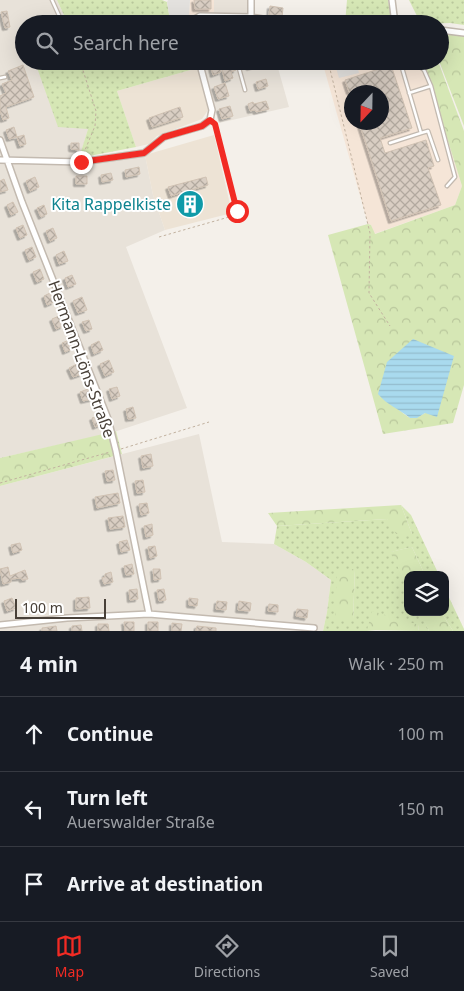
<!DOCTYPE html>
<meta charset="utf-8">
<style>
:root{--surface:#171b24;--page:#242831;--text:#f1f3f6;--muted:#9ea1a6;--line:#363941;--accent:#f22b24}
body{margin:0;font-family:"Noto Sans",sans-serif;background:var(--page);color:var(--text)}
.controls{position:absolute;right:15px;bottom:15px;display:grid;overflow:hidden;border-radius:10px;box-shadow:0 5px 20px #0002}
.controls button{width:45px;height:45px;display:grid;place-items:center;padding:0;border:0;border-bottom:1px solid var(--line);background:var(--surface);color:var(--text);font:25px sans-serif}
.compass{position:absolute;left:344px;top:85px;width:45px;height:45px;border-radius:50%;background:var(--surface);box-shadow:0 5px 20px #0002;rotate:202deg}
.scale{position:absolute;left:15px;bottom:12px;width:91px;box-sizing:border-box;padding-left:5px;border:2px solid #484038;border-top:0;font-size:14px;line-height:18px;white-space:nowrap;color:#484038;-webkit-text-stroke:4px #fff;paint-order:stroke}
.stop{position:absolute;width:15px;height:15px;margin:-11px;border:4px solid #f22b24;border-radius:50%;background:#fff}
.stop.end{background:#f22b24;border-color:#fff;box-shadow:0 1px 5px #0008}
.list{margin:0;padding:0;list-style:none}
h2{display:flex;justify-content:space-between;align-items:center;height:65px;margin:0;padding:0 20px;font-size:21px}
h2 small{font-size:16px;font-weight:400;color:var(--muted)}
.list li{display:grid;grid-template-columns:32px 1fr auto;gap:15px;align-items:center;box-sizing:border-box;height:75px;padding:0 20px;border-top:1px solid var(--line)}
.list b{display:block;font-size:19px;white-space:nowrap}
.list p{margin:0;font-size:16px;white-space:nowrap;color:var(--muted)}
.list em{font-size:16px;font-style:normal;color:var(--muted)}
.icon{flex:none;width:28px;height:28px;fill:none;stroke:currentColor;stroke-width:2;stroke-linecap:round;stroke-linejoin:round}
.map{position:relative;flex:none;width:464px;height:631px;overflow:hidden}
.search{position:absolute;background:var(--surface);box-shadow:0 5px 20px #0002;left:15px;right:15px;top:15px;height:55px;display:flex;align-items:center;gap:12px;box-sizing:border-box;padding:0 18px;border-radius:28px;color:var(--muted);font-size:19px}
.sheet{height:290px;background:var(--surface)}
nav{display:flex;justify-content:space-around;align-items:center;box-sizing:border-box;height:70px;border-top:1px solid var(--line);background:var(--surface);font-size:14px;color:var(--muted)}
nav a{display:grid;justify-items:center;gap:2px}
nav .on{color:var(--accent)}
.map>svg:first-child{display:block}
.residential{fill:#e8e2d9}
.commercial{fill:#f5e5d7;fill-rule:evenodd}
.education{fill:#ede3d5}
.grass{fill:url(#grass-dots);fill-rule:evenodd}
.forest{fill:url(#forest-crowns);fill-rule:evenodd}
.parking{fill:#e3e1de}
.water{fill:url(#water-rules)}
.building{fill:url(#building-cross-hatch);stroke:#d0c2b3;filter:url(#shadow)}
.lines{fill:none;stroke-linecap:round;stroke-linejoin:round}
.service-casing{stroke:#c3bab0;stroke-width:5}
.minor-casing{stroke:#c3bab0;stroke-width:8}
.path{stroke:#c1b19f;stroke-width:1;stroke-dasharray:2.5 2.5;stroke-linecap:butt}
.service{stroke:#fff;stroke-width:2.5}
.minor{stroke:#fff;stroke-width:5}
.route{stroke:#f22b24;stroke-width:6}
.labels{text-anchor:middle;dominant-baseline:central;stroke-width:4;stroke-linejoin:round;paint-order:stroke}
.culture-label{font-size:16px;fill:#0d838f;stroke:#fff;text-anchor:end}
.street-label{font-size:16px;fill:#484038;stroke:#fff}
</style>
<div class="map">
<svg width="464" height="631" viewBox="0 0 464 631">
<defs>
<pattern id="grass-dots" width="8" height="8" patternUnits="userSpaceOnUse" patternTransform="scale(1.25)"><rect width="8" height="8" fill="#d6e7b5"/><path d="M2 2h.1M6 6h.1" fill="none" stroke="#b9c79c" stroke-width="1.8" stroke-linecap="round"/></pattern>
<pattern id="forest-crowns" width="20" height="18" patternUnits="userSpaceOnUse" patternTransform="scale(1.25)"><rect width="20" height="18" fill="#d6e7b5"/><path d="M2 6a3 3 0 1 1 6 0M12 15a3 3 0 1 1 6 0" fill="none" stroke="#b9c79c"/></pattern>
<pattern id="water-rules" width="6" height="5" patternUnits="userSpaceOnUse" patternTransform="scale(1.25)"><rect width="6" height="5" fill="#a9daee"/><path d="M0 2.5h6" fill="none" stroke="#93bccd"/></pattern>
<pattern id="building-cross-hatch" width="8" height="8" patternUnits="userSpaceOnUse" patternTransform="scale(1.25)"><rect width="8" height="8" fill="#d9cec3"/><path d="M0 0l8 8M0 8l8-8" fill="none" stroke="#b2a99f"/></pattern>
<filter id="shadow"><feDropShadow dx="-2.5" dy="2.5" stdDeviation="0" flood-color="#0004"/></filter>
</defs>
<rect width="100%" height="100%" fill="#f4f0ea"/>
<!-- residential -->
<path class="residential" d="M0,0H57L68,24H24V61H36L88,129L78,162L145,155L153,195L165,230L126,247L187,408L111,433L0,458Z
M214,0H248L247,22L261,24H191L189,15L214,12Z
M202,61H276L289,107L219,123Z
M199,434L222,542L274,544L306,562L331,580L327,612L323,631H0V486Z"/>
<!-- commercial -->
<path class="commercial" d="M190,0H214V12L189,15Z
M322,61H423L462,186L455,205L374,234L371,225L368,224ZM352,92H382V122H352Z"/>
<!-- education -->
<path class="education" d="M201,67L208,110L202,119L157,136L149,144L136,147L117,91Z
M214,135L232,213L165,230L153,195L145,155Z"/>
<!-- grass -->
<path class="grass" d="M57,0H162L167,2L170,20L189,15L191,24H68Z
M347,0H388L392,24H345Z
M409,0H464V25L450,23L421,24Z
M199,61L201,67L117,91L136,147L79,158L88,129L58,127L35,62Z
M401,505L411,515L439,575H425L412,547L391,552L408,587V612H426L422,615L429,631H418L419,625L367,631H369H323L327,612L331,580L306,562L274,544L277,526L387,519L412,534ZM355,569L353,619H336Z
M445,589L464,629V631H453L441,612H445Z"/>
<!-- forest -->
<path class="forest" d="M440,35H464V126L439,61Z
M423,61H438L464,131V385L453,423L383,434L328,235L368,224L371,225L375,234L455,205L462,186ZM454,356L425,413C412,422 409,418 398,409Z
M116,431L122,454L0,486V458Z
M401,505L412,534H396L387,519L277,526L268,513Z
M412,547L425,575H408V587L390,552Z
M337,569H355L353,619H335Z
M372,611L419,625L418,631L367,630Z
M426,612H441L453,631H429L421,615Z"/>
<!-- parking -->
<path class="parking" d="M168,0H190L189,15L170,20L167,2Z
M334,61H376L357,66L359,73L339,78Z"/>
<!-- water -->
<path class="water" d="M413,339L454,356L437,417L425,413L417,418H410C399,409 387,405 378,394L387,362Z"/>
<!-- building -->
<path class="building" d="M194,0H211V9H195Z
M270,6L283,8L282,17L269,15Z
M7,11L10,27L5,28L1,12Z
M247,61H266V63L249,68Z
M23,65L34,97L6,107L9,118L3,120L0,111V96L6,93L2,84L12,80L8,71Z
M219,65L221,72L213,75L211,67Z
M235,65L236,70L231,72L233,78L225,81L222,69Z
M391,65L412,128L380,138L385,153L426,140L434,166L428,168L441,205L391,221L359,122H382V92H349L345,80Z
M266,79L268,86L258,89L256,82Z
M225,83L229,96L218,99L214,87Z
M266,101L269,109L256,112L255,110L250,111L248,104L253,102L254,104Z
M230,106L233,116L222,119L219,109Z
M180,107L183,117L152,127L149,118Z
M14,127L17,137L9,139L6,130Z
M24,135L26,144L20,146L17,137Z
M71,143H79V150L71,149Z
M139,167L140,174L126,177L125,170Z
M111,173L113,180L102,182L101,175Z
M76,176H87V184H76Z
M35,177L39,187L30,191L26,181Z
M206,177L208,185L191,190L195,213L188,215L183,192L171,196L168,187Z
M4,179L8,190L0,192V181Z
M13,202L18,212L11,215L7,205Z
M44,205L47,214L41,217L37,208Z
M23,225L27,235L20,238L16,228Z
M53,228L57,238L50,241L46,231Z
M32,247L36,257L29,260L25,250Z
M64,251L68,261L59,264L56,255Z
M40,269L44,279L37,282L33,272Z
M72,275L76,284L68,287L65,278Z
M50,293L54,302L47,305L44,296Z
M82,297L87,310L78,313L73,301Z
M59,316L63,326L56,329L52,319Z
M89,320L92,329L86,331L82,322Z
M69,340L72,349L65,352L62,343Z
M99,341L103,350L94,354L91,345Z
M109,360L114,372L105,376L100,364Z
M77,364L82,374L73,377L69,368Z
M117,387L120,396L112,399L109,389Z
M88,389L92,399L83,401L80,392Z
M133,407L136,418L128,419L126,409Z
M99,416L102,424L95,427L92,418Z
M151,454L153,466L143,468L141,456Z
M113,470L115,480L107,481L105,471Z
M143,480L145,492L137,493L135,481Z
M118,493L120,503L97,508L95,497Z
M147,503L149,513L141,515L139,504Z
M123,516L125,527L110,529L108,518Z
M152,524L153,535L146,537L144,526Z
M127,540L130,550L121,552L119,542Z
M20,543L22,550L13,553L11,545Z
M155,546L157,556L150,558L148,547Z
M132,564L134,574L126,575L124,566Z
M8,567L10,576L25,570L28,579L22,580L21,578L11,579V582L3,584L0,569Z
M153,569H160L161,579L154,580Z
M111,572L113,582L104,584L102,578L105,577V574Z
M137,589L138,599L130,600L129,590Z
M164,589L166,600L159,601L157,590Z
M89,597L90,608L76,609V598Z
M12,598L16,608L7,611L4,601Z
M189,598L198,599L197,606L189,605Z
M217,601L227,602L226,610L216,609Z
M239,601L251,603L250,611L238,610Z
M269,604L278,605V612L268,611Z
M297,609L308,610L307,618L296,616Z
M124,622H134V631H125Z
M148,622H158V631H148Z
M172,623L182,624L181,631H172Z
M98,624H108L109,631H98Z
M81,625L82,631H72V626Z
M56,626L57,631H42V628Z
M197,626L216,628V631H196Z"/>
<g class="lines">
<!-- service casing -->
<g class="service-casing">
<path id="service" d="M52,0L62,22
M237,61L245,90
M400,61L421,133L428,131L438,160
M413,61L424,70L431,86L455,177L447,186
M0,78L5,77
M409,93L431,86
M390,143L421,133"/>
</g>
<!-- minor casing -->
<g class="minor-casing">
<path id="minor" d="M392,0L395,24
M251,17V0
M194,24L195,19L200,16L251,17L293,24
M440,30L464,33
M0,140L22,202L108,419L116,451L149,614
M0,160L81,162L144,153L164,137L202,126L210,120L212,110L199,61
M0,625L67,618L149,614L314,628"/>
</g>
<!-- path -->
<path class="path" d="M80,61L96,111L95,126L83,155
M328,61L370,233L369,293L390,326
M374,61L377,69
M353,65L364,69L388,61
M159,237L236,215L237,211L214,124
M121,449L209,422
M0,483L110,452"/>
<!-- service -->
<use href="#service" class="service"/>
<!-- minor -->
<use href="#minor" class="minor"/>
</g>
<g class="lines">
<!-- route -->
<path class="route" d="M81,162L144,153L164,137L202,126L210,120L215,124L237,211"/>
</g>
<!-- icons -->
<defs>
<g id="building-disc" transform="scale(1.4375)"><circle r="9.5" fill="#0f9aa8" stroke="#fff"/><path d="M-4-6H4V6H1V3H-1V6H-4ZM-2.5-4.3h1.7v1.8h-1.7ZM.8-4.3h1.7v1.8H.8ZM-2.5-1h1.7V.8h-1.7ZM.8-1h1.7V.8H.8Z" fill="#fff"/></g>
</defs>
<g fill-rule="evenodd">
<use href="#building-disc" x="190" y="204"/>
</g>
<g class="labels">
<!-- culture labels -->
<g class="culture-label">
<text x="171" y="204">Kita Rappelkiste</text>
</g>
<!-- street labels -->
<g class="street-label">
<text transform="translate(82 359) rotate(70)">Hermann-Löns-Straße</text>
</g>
</g>
</svg>
<div class="controls">
<button><svg class="icon" aria-label="layers" viewBox="0 0 24 24"><path d="M12 4l9 5-9 5-9-5zM3 14l9 5 9-5"/></svg></button>
</div>
<svg class="compass" viewBox="-18 -18 36 36"><path d="M0-13l5 13h-10z" fill="#e53935"/><path d="M0 13l5-13h-10z" fill="#9ea1a6"/></svg>
<div class="scale">100 m</div>
<div class="stop" style="left:237px;top:211px"></div>
<div class="stop end" style="left:81px;top:162px"></div>
<div class="search"><svg class="icon" aria-label="search" viewBox="0 0 24 24"><circle cx="10" cy="10" r="6"/><path d="M15 15l6 6"/></svg>Search here</div>
</div>
<section class="sheet">
<h2>4 min<small>Walk · 250 m</small></h2>
<ul class="list">
<li><svg class="icon" aria-label="ahead" viewBox="0 0 24 24"><path d="M12 20V5M6 11l6-6 6 6"/></svg><div><b>Continue</b></div><em>100 m</em></li>
<li><svg class="icon" aria-label="left" viewBox="0 0 24 24"><path d="M17 20v-9H6M10 6l-5 5 5 5"/></svg><div><b>Turn left</b><p>Auerswalder Straße</p></div><em>150 m</em></li>
<li><svg class="icon" aria-label="arrive" viewBox="0 0 24 24"><path d="M6 21V4h12l-3 4 3 4H6"/></svg><div><b>Arrive at destination</b></div></li>
</ul>
</section>
<nav>
<a class="on"><svg class="icon" aria-label="map" viewBox="0 0 24 24"><path d="M3 6l6-2 6 2 6-2v14l-6 2-6-2-6 2zM9 4v14M15 6v14"/></svg>Map</a>
<a><svg class="icon" aria-label="directions" viewBox="0 0 24 24"><path d="M12 3l9 9-9 9-9-9zM9 14v-3h6M13 9l2 2-2 2"/></svg>Directions</a>
<a><svg class="icon" aria-label="saved" viewBox="0 0 24 24"><path d="M7 4h10v16l-5-4-5 4z"/></svg>Saved</a>
</nav>
